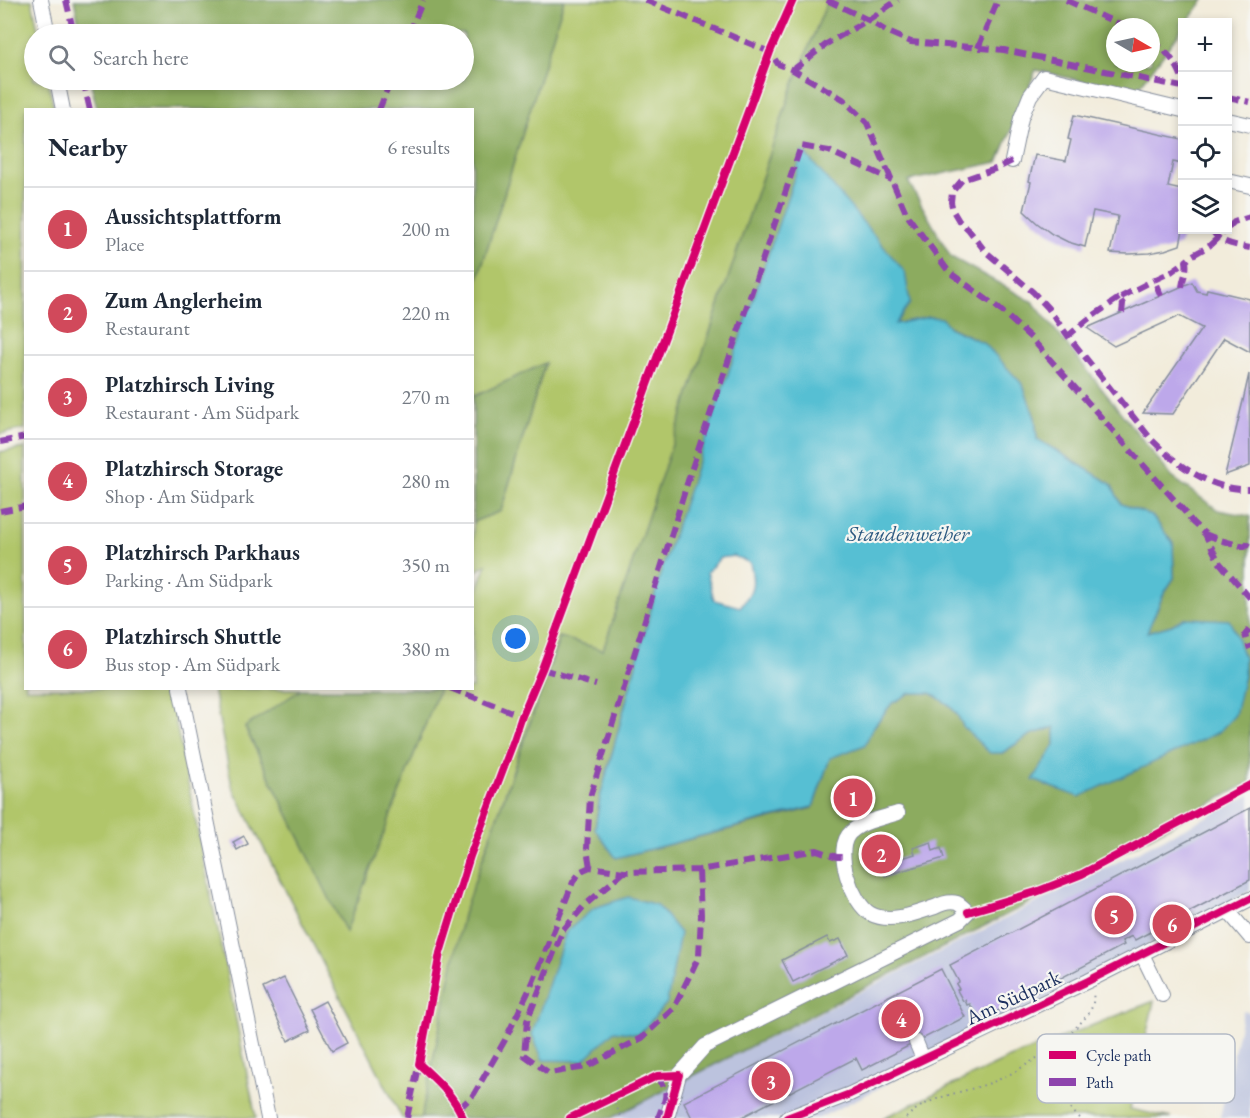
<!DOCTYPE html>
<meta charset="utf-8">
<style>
:root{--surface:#fff;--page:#f2f2f3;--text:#1f2937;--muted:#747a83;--line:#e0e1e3;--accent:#d1495b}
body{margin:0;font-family:"EB Garamond",serif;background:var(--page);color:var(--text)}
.controls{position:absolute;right:18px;top:18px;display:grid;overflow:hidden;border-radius:0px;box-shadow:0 3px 9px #0003}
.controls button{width:54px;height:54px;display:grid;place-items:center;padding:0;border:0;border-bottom:2px solid var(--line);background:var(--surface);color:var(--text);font:30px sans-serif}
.compass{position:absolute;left:1106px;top:18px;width:54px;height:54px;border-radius:50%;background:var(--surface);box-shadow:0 3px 9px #0003;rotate:99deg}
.you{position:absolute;left:516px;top:639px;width:21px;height:21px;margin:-15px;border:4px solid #fff;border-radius:50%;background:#1a73e8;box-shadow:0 0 0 9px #1a73e833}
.badge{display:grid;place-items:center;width:39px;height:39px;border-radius:50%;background:var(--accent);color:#fff;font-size:20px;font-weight:700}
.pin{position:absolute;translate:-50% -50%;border:3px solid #fff;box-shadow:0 2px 6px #0006}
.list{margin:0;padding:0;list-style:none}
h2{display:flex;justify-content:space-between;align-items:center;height:78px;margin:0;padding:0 24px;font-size:26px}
h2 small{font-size:20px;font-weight:400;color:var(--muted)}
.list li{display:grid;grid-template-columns:39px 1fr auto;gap:18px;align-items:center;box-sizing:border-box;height:84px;padding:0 24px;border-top:2px solid var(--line)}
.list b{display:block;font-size:22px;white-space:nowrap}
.list p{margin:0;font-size:20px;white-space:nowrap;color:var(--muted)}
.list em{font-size:20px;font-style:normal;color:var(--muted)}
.icon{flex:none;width:33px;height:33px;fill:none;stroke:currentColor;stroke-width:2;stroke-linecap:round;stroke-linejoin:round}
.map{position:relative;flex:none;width:1250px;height:1118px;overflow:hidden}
.search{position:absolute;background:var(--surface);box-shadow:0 3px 9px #0003;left:24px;top:24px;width:450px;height:66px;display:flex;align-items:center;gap:15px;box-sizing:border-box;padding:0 21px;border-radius:33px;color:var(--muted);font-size:22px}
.panel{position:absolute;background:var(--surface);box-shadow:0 3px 9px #0003;left:24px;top:108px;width:450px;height:582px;border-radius:0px}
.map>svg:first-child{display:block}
.industrial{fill:#bcc3de}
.green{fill:#b1c66b;stroke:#667a64;stroke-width:1.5}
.forest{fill:#8cab5f;stroke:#546d5e;stroke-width:1.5;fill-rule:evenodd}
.water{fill:#56bfd3;stroke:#387798;stroke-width:1.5;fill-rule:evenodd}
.building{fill:#bda8ea}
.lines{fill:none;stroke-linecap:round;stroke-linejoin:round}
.minor-casing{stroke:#868e9c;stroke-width:16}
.path{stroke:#868e9c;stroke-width:2;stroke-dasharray:1.5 4.5;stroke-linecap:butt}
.minor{stroke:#fff;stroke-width:14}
.quiet{stroke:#8e44ad;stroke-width:6;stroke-dasharray:12 6;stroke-linecap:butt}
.cycleway-casing{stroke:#f6f6f2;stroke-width:11}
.cycleway{stroke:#d6006c;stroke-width:8}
.labels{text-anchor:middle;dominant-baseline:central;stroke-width:4.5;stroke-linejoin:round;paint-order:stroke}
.street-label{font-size:21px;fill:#1b2f5e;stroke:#f6f6f2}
.water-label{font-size:22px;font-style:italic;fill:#2d5a81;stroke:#f6f6f2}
.key{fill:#f6f6f2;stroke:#b4bac6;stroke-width:1.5}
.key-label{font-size:16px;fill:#1b2f5e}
</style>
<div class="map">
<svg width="1250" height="1118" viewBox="0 0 1250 1118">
<rect width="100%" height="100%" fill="#f6f6f2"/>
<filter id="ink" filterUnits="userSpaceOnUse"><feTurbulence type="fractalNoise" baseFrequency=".0167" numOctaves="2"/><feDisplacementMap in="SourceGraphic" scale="12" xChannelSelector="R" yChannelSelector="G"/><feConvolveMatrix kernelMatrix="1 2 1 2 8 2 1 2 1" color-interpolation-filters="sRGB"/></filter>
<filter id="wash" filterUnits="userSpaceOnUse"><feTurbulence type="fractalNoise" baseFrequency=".008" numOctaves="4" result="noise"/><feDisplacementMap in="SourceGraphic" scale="24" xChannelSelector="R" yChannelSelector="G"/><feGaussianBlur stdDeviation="1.35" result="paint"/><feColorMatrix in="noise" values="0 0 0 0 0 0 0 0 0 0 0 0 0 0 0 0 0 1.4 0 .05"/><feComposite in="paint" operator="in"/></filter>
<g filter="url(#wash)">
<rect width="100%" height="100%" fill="#f2ecdb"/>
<!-- industrial -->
<path class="industrial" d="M1250,795V891L873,1091L819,1118H611Z
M1243,1011L1250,1012V1118H1220Z"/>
<!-- green -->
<path class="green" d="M0,0H32L39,34H34V80H48L54,109L26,110L25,429L0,434Z
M564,0H828L791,91L603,651L559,637L463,915L421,1118H402L232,786L213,689H302L245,728L346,931L439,689L472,688L473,601L487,564L473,573V522L501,511L545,364L473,397V292L474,291Z
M25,448L26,688L169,689L256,1118H0V452Z
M1154,1001L1130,1109L1171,1118H883L1007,1059Z"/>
<!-- forest -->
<path class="forest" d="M74,0H564L474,291L473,292L472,110L97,109L90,80H464V34H81Z
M828,0H1204L1187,22H1182V29L1134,94L1036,70L998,162L908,181L951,257L1033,302L1172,477L1218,510L1250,516V782L1041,897L611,1118H421L463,915L560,637L603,650L791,91ZM1115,27H1151V63H1115ZM929,317L984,343L1035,417L1037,439L1111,484L1121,504L1152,516L1173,543L1174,578L1164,593L1146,633L1172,625L1184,618L1244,676L1239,694L1055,745V727L1030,735L1002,753L964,728L957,714L949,705L931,693H910L892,703L872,729L865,745L830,757L813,808L616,858L595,829L600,798L662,569L894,324ZM667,1003L639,1034L614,1031Z
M545,363L501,511L473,522V397Z
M302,689H439L346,932L245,727Z"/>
<!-- water -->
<path class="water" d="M803,151L905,272L910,303L895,324L929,317L942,318L950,328L984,343L1023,385L1035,418L1037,439L1111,484L1121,504L1152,516L1173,543L1174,578L1164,593L1147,632L1172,625L1184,618L1229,620L1236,634L1244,658V676L1235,715L1219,732L1079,797L1033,780L1055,745V727L1030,735L1002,753H990L964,728L957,714L949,705L931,693H910L892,703L872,729L865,745L830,758L813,807L616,858L595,829L600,798L662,569ZM734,556L750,563C755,583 754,591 740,607L714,600L707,572L720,558Z
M628,897L657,905L680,933L667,1003L639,1034L614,1031L583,1061L543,1060L532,1034L566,932L594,908Z"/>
<g id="blocks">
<!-- building -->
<path class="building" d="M1074,115L1182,139V164L1173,162L1168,187L1182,190L1183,230L1180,245L1165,250L1149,253L1129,254L1110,253L1118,216L1093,211L1085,247L1068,242L1052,234L1037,223L1024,211L1031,182L1029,181L1035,155L1066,161L1071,140L1068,139Z
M1192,282L1197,291L1206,293L1207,289L1250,299V352L1224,338L1173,414L1143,413L1202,328L1179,316L1114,346L1087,328Z
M1249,374L1250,466L1225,475L1243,401Z
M1250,808V880L1248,881L1135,940L1132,936L1122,941L1124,945L979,1021L970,1004L967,1005L965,1000L963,1001L957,990L959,989L956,984L959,982L950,965Z
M244,836L248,844L237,850L233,842Z
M889,842L895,860L915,854L913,848L931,842L933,851L941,848L944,858L885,876L881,863L873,865L868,849Z
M827,937L830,943L840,939L848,955L793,982L782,960Z
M941,969L965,1017L862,1070L856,1058L740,1118H692L684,1102Z
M284,978L310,1030L288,1041L263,988Z
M325,1001L347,1043L332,1051L310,1009Z"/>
</g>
</g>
<g filter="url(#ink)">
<use href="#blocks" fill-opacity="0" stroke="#868e9c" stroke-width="1.5"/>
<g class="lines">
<!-- minor casing -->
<g class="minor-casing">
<path id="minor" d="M41,0L48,34
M57,80L63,110
M1228,120L1250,125
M1012,161L1021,118L1030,96L1044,77L1182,110
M1228,181L1250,186
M180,688L268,1118
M1228,911L1250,937
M1158,927L1165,942
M1142,954L1162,995
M916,1042L923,1059
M667,1118L679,1075L705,1046L960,920L968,912C965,909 961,905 957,903C950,901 941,904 935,907C916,913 891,924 871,914C852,904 832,848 851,832C863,821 883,818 898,813
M787,1118L850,1094L1088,981L1250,899"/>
</g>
<!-- path -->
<path class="path" d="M853,798L857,814
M612,1098L622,1118
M906,1118C930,1093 970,1093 1000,1079C1023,1069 1042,1053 1064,1042
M1080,1118C1058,1100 1052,1068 1065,1042C1074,1023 1097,1017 1093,992"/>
<!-- minor -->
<use href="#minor" class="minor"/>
<!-- quiet -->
<path class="quiet" d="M66,0L74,34
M645,0L770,52L778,64L793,70L843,99L867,123L907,215L949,272L997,307L1031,338L1185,512L1192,522L1205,534L1219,562L1250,598
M827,0L868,20L886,31L911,42L1004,50L1182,87
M1066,0L1126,27
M409,34L423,0
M1151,40C1165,50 1176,61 1182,78
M978,48L998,0
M793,70L828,43L868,20L898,0
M83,80L90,110
M1228,97L1250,102
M379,110L391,80
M1012,161L998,168L962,180L952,192L951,202L953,211L959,221L968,229L985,251L1033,292L1048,308L1068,336
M1228,228L1234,222L1250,217
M1212,230C1219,244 1236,245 1250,248
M1182,287C1183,276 1188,272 1186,261L1193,255L1209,246L1226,230
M1161,296L1154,280L1171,272L1186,261
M1119,298L1087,320L1068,336L1152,440C1178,466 1212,491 1250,489
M1122,313L1123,304L1119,298L1154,280
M0,442L26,437
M0,511L26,506
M1205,534L1220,540L1245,547L1250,539
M1250,629L1245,635L1250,649
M542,669L596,685
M450,688L522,716
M590,867L587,849L590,797L691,471L801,146L829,151L892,180
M624,872L585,905L563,930L527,1021L524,1055L549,1073L586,1067L642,1038L674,1008L699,956L701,915L699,870
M657,1076C671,1096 665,1098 658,1118
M459,1109L474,1094L505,1040L533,982L573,882L581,871L590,867L624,872L699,870L817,850L837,857H844
M407,1118L419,1062"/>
<!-- cycleway casing -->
<g class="cycleway-casing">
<path id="cycleway" d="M968,912L1036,892L1082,874L1250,785
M463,1118C454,1095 436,1080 419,1064L440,953L470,856L514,740L522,716L542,669L770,52L793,0
M570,1118L657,1076L679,1075L667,1118
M787,1118L850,1094L1088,981L1250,899"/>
</g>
<!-- cycleway -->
<use href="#cycleway" class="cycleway"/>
</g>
</g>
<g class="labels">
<!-- street labels -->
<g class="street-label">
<text transform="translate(1013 997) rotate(-25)">Am Südpark</text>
</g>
<!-- water labels -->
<g class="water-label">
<text x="908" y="533">Staudenweiher</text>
</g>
</g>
<!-- legend -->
<rect x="1037" y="1034" width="198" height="69" rx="9" class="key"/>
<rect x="1049" y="1051" width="27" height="8" fill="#d6006c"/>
<rect x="1049" y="1078" width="27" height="8" fill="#8e44ad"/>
<g class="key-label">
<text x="1086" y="1061">Cycle path</text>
<text x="1086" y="1088">Path</text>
</g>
</svg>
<div class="controls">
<button>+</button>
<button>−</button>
<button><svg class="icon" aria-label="locate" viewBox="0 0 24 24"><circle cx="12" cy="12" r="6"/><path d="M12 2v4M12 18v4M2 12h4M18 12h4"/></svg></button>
<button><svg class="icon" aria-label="layers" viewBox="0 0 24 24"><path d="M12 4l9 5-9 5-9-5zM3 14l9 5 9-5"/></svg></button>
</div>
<svg class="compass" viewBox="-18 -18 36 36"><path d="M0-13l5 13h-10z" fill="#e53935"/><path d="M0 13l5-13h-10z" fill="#747a83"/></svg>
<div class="you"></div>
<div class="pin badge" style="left:853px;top:798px">1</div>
<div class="pin badge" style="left:881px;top:854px">2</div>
<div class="pin badge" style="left:771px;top:1081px">3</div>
<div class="pin badge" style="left:901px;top:1019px">4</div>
<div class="pin badge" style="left:1114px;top:915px">5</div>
<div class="pin badge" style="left:1172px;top:924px">6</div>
<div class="search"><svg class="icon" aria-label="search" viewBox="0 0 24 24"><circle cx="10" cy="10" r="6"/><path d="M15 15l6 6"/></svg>Search here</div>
<section class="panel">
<h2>Nearby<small>6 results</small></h2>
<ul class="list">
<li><span class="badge">1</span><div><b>Aussichtsplattform</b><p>Place</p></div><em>200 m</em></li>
<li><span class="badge">2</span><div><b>Zum Anglerheim</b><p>Restaurant</p></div><em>220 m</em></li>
<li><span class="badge">3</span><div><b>Platzhirsch Living</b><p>Restaurant · Am Südpark</p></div><em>270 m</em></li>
<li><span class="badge">4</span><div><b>Platzhirsch Storage</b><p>Shop · Am Südpark</p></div><em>280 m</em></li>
<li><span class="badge">5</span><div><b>Platzhirsch Parkhaus</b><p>Parking · Am Südpark</p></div><em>350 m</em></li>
<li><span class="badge">6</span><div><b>Platzhirsch Shuttle</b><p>Bus stop · Am Südpark</p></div><em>380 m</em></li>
</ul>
</section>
</div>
